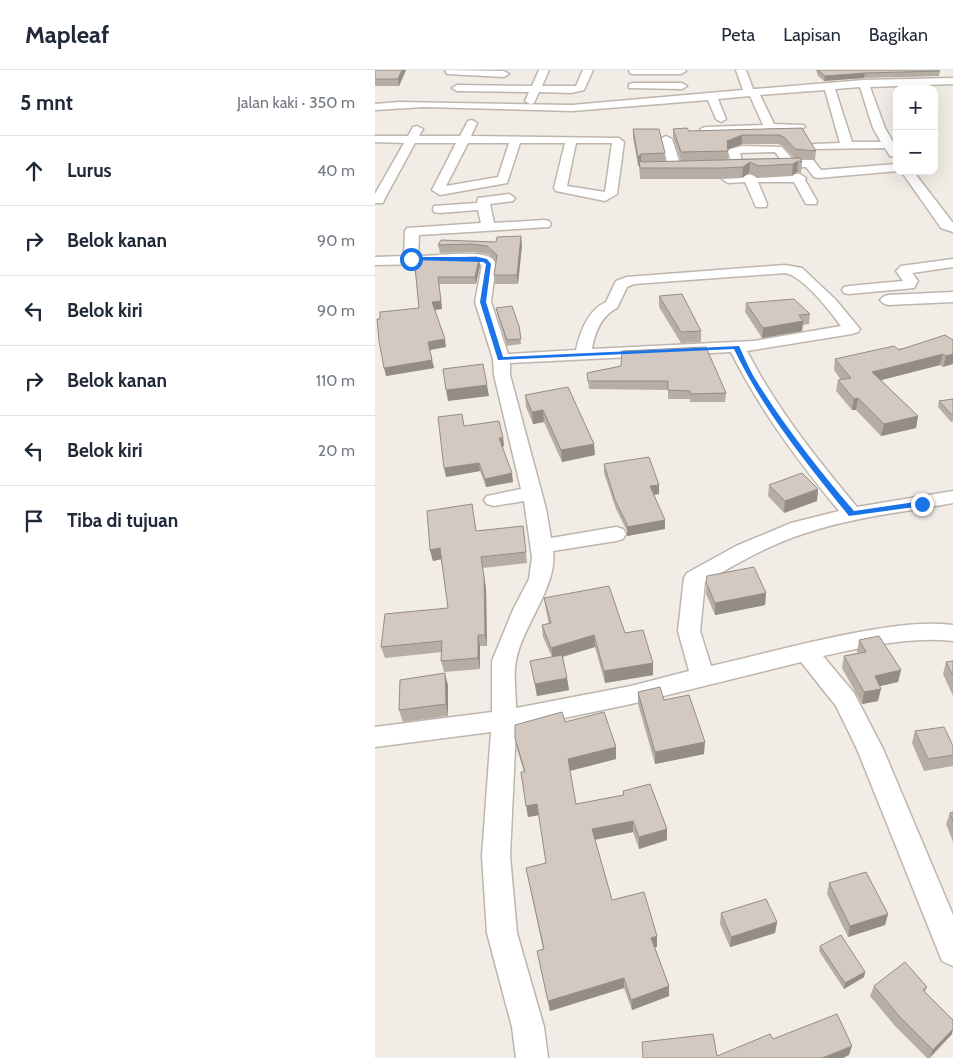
<!DOCTYPE html>
<html lang="id">
<meta charset="utf-8">
<style>
:root{--surface:#fff;--page:#f2f2f3;--text:#1f2937;--muted:#747a83;--line:#e0e1e3}
body{margin:0;font-family:Cabin,sans-serif;background:var(--page);color:var(--text)}
.controls{position:absolute;right:15px;top:15px;display:grid;overflow:hidden;border-radius:10px;box-shadow:0 5px 20px #0002}
.controls button{width:45px;height:45px;display:grid;place-items:center;padding:0;border:0;border-bottom:1px solid var(--line);background:var(--surface);color:var(--text);font:25px sans-serif}
.stop{position:absolute;width:15px;height:15px;margin:-11px;border:4px solid #1a73e8;border-radius:50%;background:#fff}
.stop.end{background:#1a73e8;border-color:#fff;box-shadow:0 1px 5px #0008}
.list{margin:0;padding:0;list-style:none}
h2{display:flex;justify-content:space-between;align-items:center;height:65px;margin:0;padding:0 20px;font-size:21px}
h2 small{font-size:16px;font-weight:400;color:var(--muted)}
.list li{display:grid;grid-template-columns:32px 1fr auto;gap:15px;align-items:center;box-sizing:border-box;height:70px;padding:0 20px;border-top:1px solid var(--line)}
.list b{display:block;font-size:19px;white-space:nowrap}
.list em{font-size:16px;font-style:normal;color:var(--muted)}
.icon{flex:none;width:28px;height:28px;fill:none;stroke:currentColor;stroke-width:2;stroke-linecap:round;stroke-linejoin:round}
.map{position:relative;flex:none;width:578px;height:988px;overflow:hidden}
header{display:flex;align-items:center;gap:30px;box-sizing:border-box;height:70px;padding:0 25px;background:var(--surface);border-bottom:1px solid var(--line)}
header strong{font-size:24px}
nav{display:flex;gap:28px;margin-inline-start:auto;font-size:18px}
main{display:flex}
aside{flex:1;background:var(--surface)}
.map>svg:first-child{display:block}
.lines{fill:none;stroke-linecap:round;stroke-linejoin:round}
.minor-casing{stroke:#beb5ad;stroke-width:3}
.minor{fill:#fff;fill-rule:evenodd}
.wall{fill:#b6ada5;fill-rule:evenodd}
.shaded-wall{fill:#948d86}
.building{fill:#d4c9c0;stroke:#948d86}
.route{fill:#1a73e8}
</style>
<header>
<strong>Mapleaf</strong>
<nav><a>Peta</a><a>Lapisan</a><a>Bagikan</a></nav>
</header>
<main>
<aside>
<h2>5 mnt<small>Jalan kaki · 350 m</small></h2>
<ul class="list">
<li><svg class="icon" aria-label="ahead" viewBox="0 0 24 24"><path d="M12 20V5M6 11l6-6 6 6"/></svg><div><b>Lurus</b></div><em>40 m</em></li>
<li><svg class="icon" aria-label="right" viewBox="0 0 24 24"><path d="M7 20v-9h11M14 6l5 5-5 5"/></svg><div><b>Belok kanan</b></div><em>90 m</em></li>
<li><svg class="icon" aria-label="left" viewBox="0 0 24 24"><path d="M17 20v-9H6M10 6l-5 5 5 5"/></svg><div><b>Belok kiri</b></div><em>90 m</em></li>
<li><svg class="icon" aria-label="right" viewBox="0 0 24 24"><path d="M7 20v-9h11M14 6l5 5-5 5"/></svg><div><b>Belok kanan</b></div><em>110 m</em></li>
<li><svg class="icon" aria-label="left" viewBox="0 0 24 24"><path d="M17 20v-9H6M10 6l-5 5 5 5"/></svg><div><b>Belok kiri</b></div><em>20 m</em></li>
<li><svg class="icon" aria-label="arrive" viewBox="0 0 24 24"><path d="M6 21V4h12l-3 4 3 4H6"/></svg><div><b>Tiba di tujuan</b></div></li>
</ul>
</aside>
<div class="map">
<svg width="578" height="988" viewBox="0 0 578 988">
<rect width="100%" height="100%" fill="#f1ece6"/>
<g class="lines">
<!-- minor casing -->
<g class="minor-casing">
<path id="minor" d="M70,0L129,1L134,4L129,7L72,4Z
M164,0H174L167,16H201L208,0H218L209,20L196,23L164,22L159,33L155,34L150,31L154,22L82,21L77,18L82,15L157,16Z
M254,0H310L311,1L306,4H258L255,3Z
M361,0H371L378,19H380L489,10L578,8V14L495,17L510,58L522,79V87L515,86L510,78L436,79L434,77L436,75L440,74L465,73L450,20L385,25L399,54L428,55L430,57L424,60L327,62L325,60L327,58L331,57L388,55L375,26L343,29L351,49L346,52L341,49L333,30L197,41L49,37L0,40V34L24,32L197,35L368,20ZM485,17L498,58L506,72H477L460,19Z
M258,13H307L312,16L307,19L254,18V14Z
M97,50L102,53L96,66L244,68L249,72L242,124L230,131L181,121L179,118L190,73H145L132,113L65,125L57,120L81,73H40L9,130L8,133H0V124L29,73L0,72V66H33L38,57L42,56L48,59L44,66H85L93,51ZM93,73H134L123,107L71,116ZM201,73H237L230,122L192,116Z
M291,66L297,69L306,97L304,100H296L294,97L285,69Z
M367,76L407,77L418,90H438L446,100L522,94V101H523L443,108L439,107L431,97H396L394,94L396,91L406,90L400,82L365,83L368,95L362,99L358,98L353,81L355,79Z
M526,101H538L578,153V162L566,158Z
M425,104L431,108L430,110L442,131L441,134H431L419,112H383L392,134L391,137H381L370,112L353,113L347,109L353,105Z
M134,124L140,128L138,131L115,134L119,153L169,150L174,151L176,154L174,157L44,165L43,186C61,186 96,181 112,186C117,188 119,190 121,194L116,232L133,284L201,280C205,262 213,240 231,232L241,211L252,207L410,195L427,198L460,229L485,259L483,262L477,264L372,281C401,338 441,388 482,437L578,421V433C529,442 478,447 431,463C395,474 363,493 330,512L325,561L336,596C384,585 431,572 479,563C511,557 545,551 578,555V571C535,566 490,577 448,586L479,623L508,679L578,845V896L567,891L482,679L461,636L426,592L256,634L141,658L135,786L142,863L169,957L173,988H141L137,957L112,863L107,786L116,662L0,677V657L117,642V591L138,540L154,509L157,487L149,431L119,436L112,434L109,430L112,426L146,419L119,305L118,289L100,232L107,195L103,193L0,195V187L29,186L30,161L32,158L106,153L103,140L64,143L59,142L58,139L59,136L102,133L103,128ZM410,203C428,206 455,241 466,256L379,271L217,279C220,262 226,246 242,238L252,217L259,214ZM356,282C385,340 423,391 464,441L416,453L361,476L312,503L309,508L303,561L314,601L256,616L141,638C141,623 138,605 141,591C147,556 183,516 178,481L241,471L248,469L251,464L248,459L241,457L176,468L171,439L135,305V293Z
M578,189V197L537,203L543,211L539,218L474,224L469,223L467,220L469,217L474,216L528,211L521,201L526,196Z
M578,222V232L513,235L508,233L505,230L508,227L513,225Z"/>
</g>
<!-- minor -->
<use href="#minor" class="minor"/>
</g>
<!-- wall -->
<path class="wall" d="M0,0H31L24,16H0Z
M441,0H564L565,1L564,6L489,8L449,11L443,6Z
M427,58L441,81L440,90L426,89L427,92L426,103L422,102L417,106L382,108L374,103L367,108L347,109H265L264,95L263,96L258,68V59L290,83V91H306L298,67V59L314,61ZM367,74H403L408,76L419,88L353,89V79Z
M66,170L147,175L143,214H120L119,205L121,191L113,184L97,182L65,183L63,175Z
M104,189L105,196L101,214H64L67,239L60,240L71,277L55,280L59,298L11,306L44,238L40,197Z
M284,226L326,261V272L306,273L284,237Z
M371,233L435,244L434,254L428,255L427,261L387,268L370,242Z
M121,238L144,256L146,274L132,276L122,244Z
M578,270L568,297L565,295L506,310L543,346L541,358L506,366L481,340H477L461,321L463,310H466L459,300L460,289Z
M246,296L351,323L350,332H315V329H293V320L214,319L212,303Z
M150,325L220,385L187,392L169,352L158,354L151,337Z
M578,329V351L576,352L563,337L564,331Z
M128,368L129,376L127,377L138,412L111,417L105,401L71,407Z
M229,394L284,415V424L278,425L290,459L252,466V461L241,439L229,403Z
M394,415L443,419L442,431L409,443L393,426Z
M97,434L101,461L148,456L152,493L108,498L111,518L112,576H105V599L69,602L66,591L67,582L10,588L6,577L73,538L66,489L58,491L55,480Z
M332,506L391,523L390,535L340,545L331,524Z
M169,528L250,563L278,593V605L230,613L220,577L188,587L194,620L162,626L155,591L177,587L168,567L167,555L174,554L171,540Z
M484,570L526,600L523,612L505,616L503,631L487,634L467,598L469,586L483,583L482,582Z
M578,591V626L568,604L571,592Z
M73,615V646L28,652L24,640Z
M263,622L289,630L329,684L280,694L263,634Z
M190,652L241,677V689L195,701L201,734L248,725V721L292,759V770L264,779L258,762L220,770L237,830L282,866V877H280L294,916V926L257,940L249,918L175,941L162,881L168,879L151,798L171,793L164,745L153,747L149,702L142,679L140,668Z
M540,661L578,676V696L549,701L537,673Z
M578,742V772L571,754L575,743Z
M454,813L513,844L510,855L473,867L452,824Z
M346,843L402,852L400,863L355,877L345,854Z
M445,876L490,902L489,907L469,919L444,881Z
M499,916L552,917L550,922L577,964L555,988H552L520,956L495,926Z"/>
<!-- shaded-wall -->
<path class="shaded-wall" d="M27,0H31L24,16L23,9Z
M490,3L489,8L449,11L450,6Z
M367,65V74L352,80V71Z
M266,84V93L264,90V95L263,96V87Z
M423,91L422,102L417,106L418,94Z
M375,92L374,103L367,108L368,97Z
M146,166L147,175L143,214L142,205Z
M104,189L105,196L101,214L100,207Z
M64,214L67,239L58,240L57,232Z
M428,251L427,261L387,268L388,258Z
M70,269L71,277L54,280L53,272Z
M568,284L565,295L495,313L497,302Z
M578,284V294L568,297L571,286Z
M57,290L59,298L11,306L9,298Z
M112,315L114,326L73,331L71,320Z
M483,328L481,340H477L479,329Z
M168,340L169,352L158,354L157,342Z
M543,346L541,358L506,366L509,354Z
M124,368H128L129,376L125,377Z
M219,374L220,385L187,392L186,380Z
M104,393L105,401L71,407L69,398Z
M137,403L138,412L111,417L110,409Z
M284,415V424L275,425V416Z
M443,419L442,431L409,443L410,431Z
M290,450V459L252,466V457Z
M65,478L67,489L58,491L55,480Z
M109,507L111,518L112,576L110,565Z
M391,523L390,535L340,545V533Z
M103,565L105,576V599L103,588Z
M219,565L220,577L178,589L176,578Z
M278,593V605L230,613L229,601Z
M526,600L523,612L497,618L500,606Z
M70,603L73,615V646L71,634Z
M192,608L194,620L162,626L160,614Z
M506,619L503,631L487,634L489,622Z
M330,672L329,684L280,694V682Z
M241,677V689L194,701L193,689Z
M162,734L164,745L153,747L151,736Z
M258,751V762L218,770L217,759Z
M292,759V770L264,779V767Z
M513,844L510,855L473,867L475,856Z
M402,852L400,863L355,877L356,867Z
M282,866V877L276,878V868Z
M490,902L489,907L469,919L470,913Z
M249,908V918L175,941L173,931Z
M294,916V926L257,940L256,930Z
M578,959L577,964L554,988L558,980Z
M477,976L474,985L468,988H447Z"/>
<!-- building -->
<path class="building" d="M0,0H27L23,9H0Z
M443,0H564L565,1L490,3L450,6Z
M312,58L314,61L427,58L441,81L420,79L409,67L404,65H367L352,71L353,81L306,82L298,59Z
M258,59H284L290,83L266,84L263,87Z
M425,88L427,92L423,91L418,94L383,96L375,92L368,97L347,98H265L264,90L266,92Z
M146,166L142,205H119L122,185L112,176L96,174L63,175L66,170L121,172L122,167Z
M102,187L104,189L100,207H63L66,231L57,232L70,269L53,272L57,290L9,298L4,271L2,249H5V242L44,238L40,197L42,189Z
M307,224L326,261L306,262L284,226Z
M419,229L435,244L424,245L428,251L388,258L371,233Z
M137,236L144,256L146,269L132,270L121,238Z
M570,265L578,270V284L571,286L568,284L497,302L543,346L509,354L483,328L479,329L463,310L476,308L460,289L519,276L524,280Z
M331,277L351,323L315,324V321L293,320V311H213L212,303L246,296L247,281Z
M108,294L112,315L71,320L68,299Z
M193,317L219,374L186,380L168,340L157,342L150,325Z
M578,329V346L564,331Z
M87,344L89,356L124,351L128,368H124L137,403L110,409L104,393L69,398L63,347Z
M274,387L284,415L275,416L290,450L252,457V454L240,430L229,394Z
M427,403L443,419L410,431L394,415Z
M97,434L101,461L148,456L151,482L106,487L109,507L110,565H103V588L66,591L67,571L6,577L10,544L73,538L65,478L55,480L52,441Z
M379,497L391,523L340,533L331,512L332,506Z
M234,516L250,563L268,560L278,593L229,601L219,565L176,578L167,555L176,553L169,528Z
M504,566L526,600L500,606L506,619L489,622L469,586L491,582L484,570Z
M187,585L192,608L160,614L155,591Z
M578,591V606L571,592Z
M70,603L71,634L24,640L25,610Z
M285,617L289,630L314,625L330,672L280,682L263,622Z
M187,642L190,652L229,642L241,677L193,689L201,734L249,725L248,721L275,714L292,759L264,767L258,751L217,759L237,830L269,822L282,866L276,868L294,916L256,930L249,908L173,931L162,881L169,879L151,798L171,793L162,734L151,736L146,702H150L140,668V655Z
M569,657L578,676V685L553,689L540,661Z
M578,742V751L575,743Z
M491,802L513,844L475,856L454,813Z
M391,829L402,852L356,867L346,843Z
M466,865L490,902L470,913L445,876Z
M530,892L552,917L548,920L578,950V959L558,980L524,946L499,916Z
M462,944L477,976L447,988H268L267,972L338,964L342,986L395,964L398,969Z"/>
<!-- route -->
<path class="route" d="M36,187H103L112,189L116,194L111,232L128,287L364,276C369,286 373,297 379,307C408,354 443,399 479,441L547,431L551,434L547,436L474,446C432,394 388,340 359,279L123,290L105,232L111,194L108,192L34,190Z"/>
</svg>
<div class="controls">
<button>+</button>
<button>−</button>
</div>
<div class="stop" style="left:36px;top:189px"></div>
<div class="stop end" style="left:547px;top:434px"></div>
</div>
</main>
